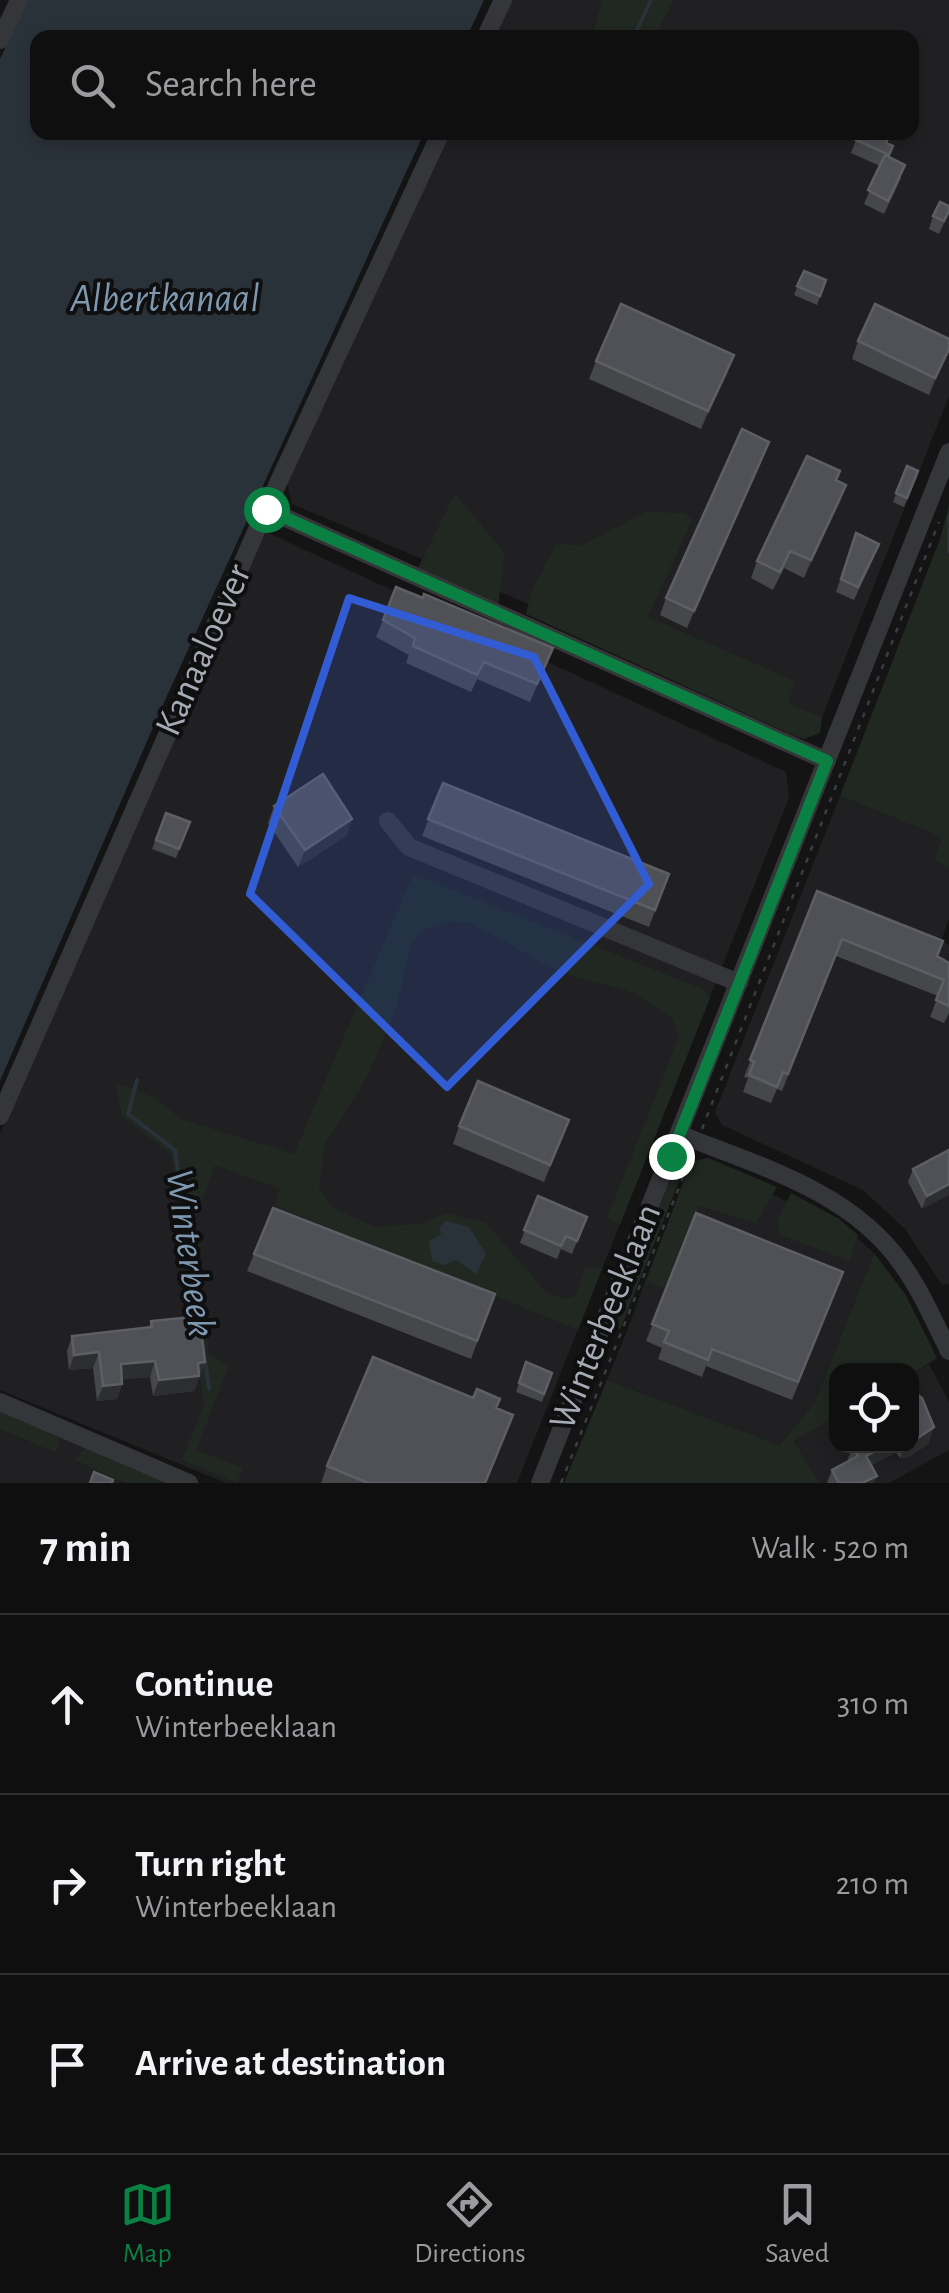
<!DOCTYPE html>
<meta charset="utf-8">
<style>
:root{--surface:#0f0f10;--page:#1d1d1e;--text:#f1f3f6;--muted:#9b9c9f;--line:#2f2f30;--accent:#0b8043}
body{margin:0;font-family:"Alegreya Sans",sans-serif;background:var(--page);color:var(--text)}
.controls{position:absolute;right:30px;bottom:30px;display:grid;overflow:hidden;border-radius:20px;box-shadow:0 5px 15px #0003}
.controls button{width:90px;height:90px;display:grid;place-items:center;padding:0;border:0;border-bottom:2px solid var(--line);background:var(--surface);color:var(--text);font:50px sans-serif}
.stop{position:absolute;width:30px;height:30px;margin:-22px;border:8px solid #0b8043;border-radius:50%;background:#fff}
.stop.end{background:#0b8043;border-color:#fff;box-shadow:0 2px 10px #0008}
.list{margin:0;padding:0;list-style:none}
h2{display:flex;justify-content:space-between;align-items:center;height:130px;margin:0;padding:0 40px;font-size:42px}
h2 small{font-size:32px;font-weight:400;color:var(--muted)}
.list li{display:grid;grid-template-columns:65px 1fr auto;gap:30px;align-items:center;box-sizing:border-box;height:180px;padding:0 40px;border-top:2px solid var(--line)}
.list b{display:block;font-size:38px;white-space:nowrap}
.list p{margin:0;font-size:32px;white-space:nowrap;color:var(--muted)}
.list em{font-size:32px;font-style:normal;color:var(--muted)}
.icon{flex:none;width:55px;height:55px;fill:none;stroke:currentColor;stroke-width:2;stroke-linecap:round;stroke-linejoin:round}
.map{position:relative;flex:none;width:949px;height:1483px;overflow:hidden}
.search{position:absolute;background:var(--surface);box-shadow:0 5px 15px #0003;left:30px;right:30px;top:30px;height:110px;display:flex;align-items:center;gap:25px;box-sizing:border-box;padding:0 35px;border-radius:20px;color:var(--muted);font-size:38px}
.sheet{height:670px;background:var(--surface)}
nav{display:flex;justify-content:space-around;align-items:center;box-sizing:border-box;height:140px;border-top:2px solid var(--line);background:var(--surface);font-size:28px;color:var(--muted)}
nav a{display:grid;justify-items:center;gap:5px}
nav .on{color:var(--accent)}
.map>svg:first-child{display:block}
.built{fill:#202022}
.green{fill:#202821}
.water{fill:#2a3239}
.lines{fill:none;stroke-linecap:round;stroke-linejoin:round}
.stream{stroke:#2a3239;stroke-width:4}
.path{stroke:#3b3d41;stroke-width:2.5;stroke-dasharray:5 8;stroke-linecap:butt}
.minor{stroke:#35363a;stroke-width:18}
.wall{fill:#45474a}
.shaded-wall{fill:#2d2e30}
.building{fill:#505156;stroke:#5d5f64;stroke-width:2.5}
.route{stroke:#0b8043;stroke-width:12}
.marked{fill:#325cd3;fill-opacity:0.2;stroke:#325cd3;stroke-width:8;stroke-linejoin:round}
.labels{text-anchor:middle;dominant-baseline:central;stroke-width:8;stroke-linejoin:round;paint-order:stroke}
.street-label{font-size:38px;fill:#a6abb5;stroke:#0f0f10}
.water-label{font-size:40px;font-style:italic;fill:#7e98b0;stroke:#0f0f10}
</style>
<div class="map">
<svg width="949" height="1483" viewBox="0 0 949 1483">
<rect width="100%" height="100%" fill="#141415"/>
<!-- built -->
<path class="built" d="M510,0H602L592,37L493,38Z
M674,0H949V396L822,717L803,720L292,504L287,483L449,133L912,132V38L655,37Z
M266,532L786,772L789,798L517,1483H226L0,1390V1133Z
M840,796L943,837L934,860L949,869V919L941,941L949,945V1284L942,1285L905,1229L863,1190L722,1125L715,1112Z
M695,1164L740,1178L855,1236L874,1253L814,1404L779,1445L607,1380Z
M929,1364L949,1402V1450L889,1483H820L794,1441L836,1417V1446H912V1374Z
M0,1429L56,1453L55,1433L91,1449L74,1460L125,1483H0Z"/>
<!-- green -->
<path class="green" d="M602,0H674L655,37H592Z
M455,493L505,554L498,606L418,568Z
M949,505V869L934,860L942,837L840,796L940,539Z
M646,512L685,513L692,520L648,617L795,681L788,704L822,717L820,733L804,739L795,736L526,614L531,592L556,544L582,545Z
M413,874L703,989L710,998L620,1225L607,1218L679,1037L672,1017L634,993L557,971L470,923L449,921L421,931L410,947L398,1003L369,1074L325,1144L319,1188L332,1207L375,1227L424,1223L446,1213L486,1223L547,1293L566,1299L575,1296L586,1267L602,1269L578,1330L274,1205L280,1189L215,1165L194,1223L209,1355L229,1366L196,1450L243,1468L237,1483L182,1460L204,1404L171,1154L122,1117L116,1083L156,1098L181,1119L294,1154Z
M708,1158L777,1187L757,1223L699,1206L666,1288L647,1282L626,1333L691,1162Z
M678,1160L687,1161L620,1330L613,1324Z
M791,1193L839,1219L858,1235L849,1261L781,1235L777,1221Z
M874,1253L905,1294L937,1358L912,1374L836,1370V1417L794,1441L820,1483H564L607,1380L779,1445L814,1404Z
M0,1410L55,1433L60,1443L56,1453L0,1429Z
M86,1448L169,1483H125L74,1460Z"/>
<!-- water -->
<path class="water" d="M28,0H484L467,37L38,38V132L424,133L161,709L0,1081V59Z
M446,1221L469,1227L486,1254L476,1274L456,1260L444,1265L432,1261L429,1241L441,1235L439,1227Z"/>
<g class="lines">
<!-- stream -->
<path class="stream" d="M633,38L651,0
M949,516V552
M137,1080L128,1114L175,1150L209,1389"/>
<!-- path -->
<path class="path" d="M702,1129L939,522
M561,1483L692,1155"/>
<!-- minor -->
<path class="minor" d="M485,38L503,0
M0,40L19,0
M266,509L827,761
M388,821L409,847L739,983
M0,1116L266,509L441,132
M679,1134C758,1166 849,1190 901,1263C921,1290 934,1322 949,1351
M0,1402L189,1483
M540,1483L949,452"/>
</g>
<!-- wall -->
<path class="wall" d="M856,140L887,143L893,146L889,157L901,178L884,214L864,204L880,166L851,153Z
M949,212L939,234L929,229L933,216Z
M804,271L826,280L817,305L794,295Z
M858,341L946,358L929,395L852,359Z
M596,361L728,372L701,429L589,379Z
M762,459L687,628L660,615L666,598Z
M907,466L918,471L904,507L893,502Z
M837,480L846,485L840,502L804,578L784,568L773,590L751,578L757,561Z
M856,533L874,557L854,600L836,592Z
M383,620L553,648L530,702L477,679L471,692L406,663L409,655L376,637Z
M443,783L669,874L649,927L422,836Z
M274,806L352,819L346,836L298,867L268,823Z
M166,813L190,822L176,858L152,849Z
M817,891L949,963V1013L944,1023L930,1017L938,996L836,956L782,1091L777,1089L771,1103L743,1092L748,1078L744,1077Z
M569,1120L544,1182L453,1144L459,1126Z
M949,1150L922,1209L908,1182L913,1169Z
M538,1196L587,1217L572,1254L561,1249L557,1259L520,1243Z
M696,1213L843,1272L792,1400L706,1366L702,1377L658,1359L662,1348L646,1341Z
M254,1254L495,1294L471,1359L247,1271Z
M151,1321L205,1362L194,1391L153,1396L150,1377L122,1379V1384L117,1399L97,1401L93,1368L69,1370L67,1351L72,1336L149,1327Z
M526,1362L552,1373L542,1402L516,1392Z
M496,1408L486,1483H321L327,1466Z
M929,1443L909,1457L900,1458L896,1452L871,1465L877,1476L874,1483H827L832,1470L847,1462L850,1453L845,1446H912Z"/>
<!-- shaded-wall -->
<path class="shaded-wall" d="M949,349L946,358L929,395L935,378Z
M734,355L728,372L701,429L708,411Z
M769,442L762,459L687,628L694,611Z
M846,485L840,502L804,578L811,560Z
M352,819L346,836L298,867L305,850Z
M949,1184V1195L922,1209L927,1196Z
M99,1352L93,1368L69,1370L74,1355Z
M155,1361L150,1377L115,1380L121,1364Z
M205,1362L194,1391L153,1396L159,1380L198,1363Z
M122,1384L117,1399L97,1401L103,1386Z
M934,1427L929,1443L909,1457L900,1458L905,1446H912V1442Z
M885,1446H899L896,1452L860,1471L866,1456Z
M877,1476L874,1483H862Z"/>
<!-- building -->
<path class="building" d="M860,132H891L886,143L893,146L889,155L856,140Z
M885,155L905,165L888,201L868,190Z
M940,202L949,206V211L944,221L933,216Z
M804,271L826,280L820,296L797,286Z
M621,304L734,355L708,411L596,361Z
M875,304L949,339V349L935,378L858,341Z
M742,429L769,442L694,611L666,598Z
M807,456L840,471L836,480L846,485L811,560L790,551L780,572L757,561Z
M907,466L918,471L907,498L896,493Z
M856,533L879,544L858,587L841,579Z
M396,587L423,598L424,594L553,648L537,684L484,662L477,675L413,646L415,638L383,620Z
M323,774L352,819L305,850L274,806Z
M443,783L669,874L655,910L428,819Z
M166,813L190,822L179,849L156,840Z
M817,891L943,941L937,956L949,963V1006L936,1000L944,980L842,939L788,1074L783,1072L777,1087L749,1075L754,1062L750,1060Z
M478,1081L569,1120L550,1165L459,1126Z
M949,1150V1184L927,1196L913,1169Z
M538,1196L587,1217L577,1241L566,1236L561,1246L524,1230Z
M273,1208L495,1294L477,1341L254,1254Z
M696,1213L843,1272L798,1382L712,1349L708,1360L664,1342L669,1331L652,1324Z
M192,1317L200,1321L205,1362L198,1363L199,1376L159,1380L155,1361L121,1364L122,1384L103,1386L99,1352L74,1355L72,1336L152,1327L151,1321Z
M373,1357L473,1398L477,1389L500,1399L496,1408L513,1415L485,1483H368L327,1466Z
M526,1362L552,1373L544,1394L519,1383Z
M915,1393L922,1398L934,1427L912,1442V1394Z
M852,1446H885L866,1456L877,1476L862,1483H839L832,1470L858,1456Z
M94,1472L113,1480L112,1483H90Z"/>
<g class="lines">
<!-- route -->
<path class="route" d="M266,509L827,761L671,1156"/>
</g>
<!-- marked area -->
<path class="marked" d="M349,598L534,657L649,884L447,1087L250,894Z"/>
<g class="labels">
<!-- street labels -->
<g class="street-label">
<text transform="translate(204 650) rotate(-66)">Kanaaloever</text>
<text transform="translate(606 1317) rotate(-68)">Winterbeeklaan</text>
</g>
<!-- water labels -->
<g class="water-label">
<text x="165" y="299">Albertkanaal</text>
<text transform="translate(190 1253) rotate(82)">Winterbeek</text>
</g>
</g>
</svg>
<div class="controls">
<button><svg class="icon" aria-label="locate" viewBox="0 0 24 24"><circle cx="12" cy="12" r="6"/><path d="M12 2v4M12 18v4M2 12h4M18 12h4"/></svg></button>
</div>
<div class="stop" style="left:266px;top:509px"></div>
<div class="stop end" style="left:671px;top:1156px"></div>
<div class="search"><svg class="icon" aria-label="search" viewBox="0 0 24 24"><circle cx="10" cy="10" r="6"/><path d="M15 15l6 6"/></svg>Search here</div>
</div>
<section class="sheet">
<h2>7 min<small>Walk · 520 m</small></h2>
<ul class="list">
<li><svg class="icon" aria-label="ahead" viewBox="0 0 24 24"><path d="M12 20V5M6 11l6-6 6 6"/></svg><div><b>Continue</b><p>Winterbeeklaan</p></div><em>310 m</em></li>
<li><svg class="icon" aria-label="right" viewBox="0 0 24 24"><path d="M7 20v-9h11M14 6l5 5-5 5"/></svg><div><b>Turn right</b><p>Winterbeeklaan</p></div><em>210 m</em></li>
<li><svg class="icon" aria-label="arrive" viewBox="0 0 24 24"><path d="M6 21V4h12l-3 4 3 4H6"/></svg><div><b>Arrive at destination</b></div></li>
</ul>
</section>
<nav>
<a class="on"><svg class="icon" aria-label="map" viewBox="0 0 24 24"><path d="M3 6l6-2 6 2 6-2v14l-6 2-6-2-6 2zM9 4v14M15 6v14"/></svg>Map</a>
<a><svg class="icon" aria-label="directions" viewBox="0 0 24 24"><path d="M12 3l9 9-9 9-9-9zM9 14v-3h6M13 9l2 2-2 2"/></svg>Directions</a>
<a><svg class="icon" aria-label="saved" viewBox="0 0 24 24"><path d="M7 4h10v16l-5-4-5 4z"/></svg>Saved</a>
</nav>
